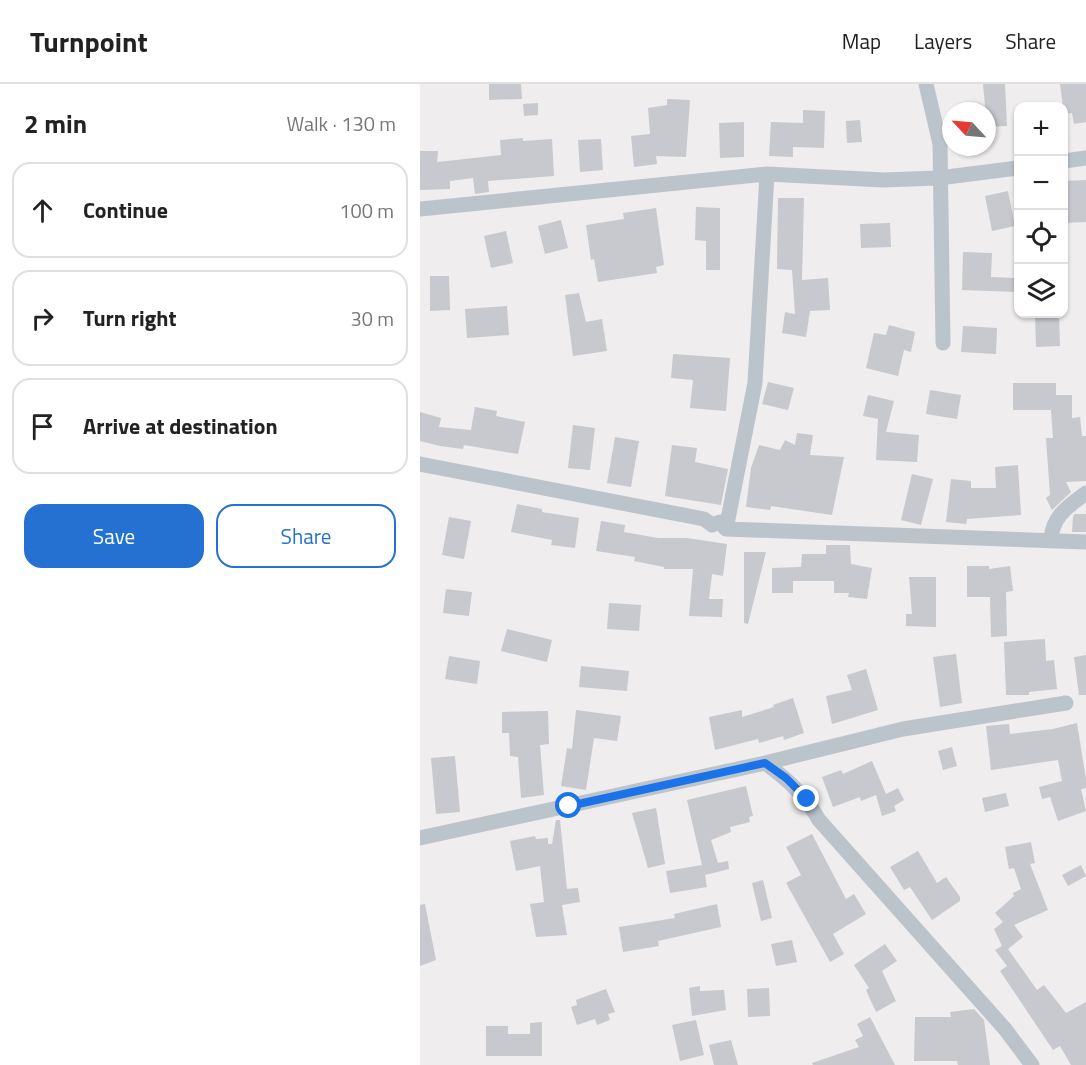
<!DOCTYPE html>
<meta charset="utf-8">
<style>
:root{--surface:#fff;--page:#f2f2f2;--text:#222;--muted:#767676;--line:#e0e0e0;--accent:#2571d1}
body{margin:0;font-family:"Titillium Web",sans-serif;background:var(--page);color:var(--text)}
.controls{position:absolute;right:18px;top:18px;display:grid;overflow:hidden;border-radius:12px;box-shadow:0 2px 4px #0004}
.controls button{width:54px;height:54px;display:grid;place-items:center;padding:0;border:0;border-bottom:2px solid var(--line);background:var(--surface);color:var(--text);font:30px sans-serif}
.compass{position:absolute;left:522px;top:18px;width:54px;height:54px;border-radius:50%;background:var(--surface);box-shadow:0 2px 4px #0004;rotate:296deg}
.stop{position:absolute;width:18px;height:18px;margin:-14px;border:4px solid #1a73e8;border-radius:50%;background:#fff}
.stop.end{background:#1a73e8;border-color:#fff;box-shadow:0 2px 6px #0008}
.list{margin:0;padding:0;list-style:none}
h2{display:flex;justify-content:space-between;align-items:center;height:78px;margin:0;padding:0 24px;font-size:26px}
h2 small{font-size:20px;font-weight:400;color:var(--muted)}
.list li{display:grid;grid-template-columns:39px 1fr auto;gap:18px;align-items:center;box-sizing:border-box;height:96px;margin:0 12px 12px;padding:0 12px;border:2px solid var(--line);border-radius:18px}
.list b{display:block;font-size:22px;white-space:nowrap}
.list em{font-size:20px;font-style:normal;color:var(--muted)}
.actions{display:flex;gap:12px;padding:18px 24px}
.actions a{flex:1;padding:14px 0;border:2px solid var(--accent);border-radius:18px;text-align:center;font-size:21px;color:var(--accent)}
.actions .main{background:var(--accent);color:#fff}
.icon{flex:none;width:33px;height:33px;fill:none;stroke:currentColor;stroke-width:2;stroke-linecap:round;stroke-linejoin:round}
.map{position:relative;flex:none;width:666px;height:981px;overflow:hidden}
header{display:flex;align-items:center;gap:36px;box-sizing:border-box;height:84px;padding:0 30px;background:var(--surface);border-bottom:2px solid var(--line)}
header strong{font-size:28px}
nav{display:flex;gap:33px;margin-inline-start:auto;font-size:21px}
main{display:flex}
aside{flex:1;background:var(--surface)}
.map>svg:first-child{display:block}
.building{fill:#c7c9cf}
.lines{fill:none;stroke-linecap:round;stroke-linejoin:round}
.minor{stroke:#bcc4cb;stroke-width:15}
.route{stroke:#1a73e8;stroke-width:8}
</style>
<header>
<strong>Turnpoint</strong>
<nav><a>Map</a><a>Layers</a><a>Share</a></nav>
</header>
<main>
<aside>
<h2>2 min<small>Walk · 130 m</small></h2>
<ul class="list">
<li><svg class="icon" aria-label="ahead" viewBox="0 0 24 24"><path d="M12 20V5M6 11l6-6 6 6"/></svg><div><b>Continue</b></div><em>100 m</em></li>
<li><svg class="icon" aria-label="right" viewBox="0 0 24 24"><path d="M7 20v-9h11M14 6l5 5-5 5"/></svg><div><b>Turn right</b></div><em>30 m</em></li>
<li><svg class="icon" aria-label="arrive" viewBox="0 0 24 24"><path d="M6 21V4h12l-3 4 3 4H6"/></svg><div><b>Arrive at destination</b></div></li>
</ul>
<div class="actions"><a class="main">Save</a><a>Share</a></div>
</aside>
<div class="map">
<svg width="666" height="981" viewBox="0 0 666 981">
<rect width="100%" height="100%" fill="#efeded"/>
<!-- building -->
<path class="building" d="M69,0H101L102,15L69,16Z
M563,0H585L587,42L567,43Z
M640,0H666V38L654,40L652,29L644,30Z
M247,15L270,16L266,73L236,72L237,80L214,83L211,52L230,50L228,24L247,21Z
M118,19V31L104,32L103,20Z
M383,26L405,27L404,64L373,63V73L349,72L351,38L383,39Z
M440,36L442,58L427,59L426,37Z
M324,38V73L300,74L299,39Z
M103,54V57L132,55L134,92L68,97L69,108L55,110L53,94L30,97V105L0,106V67H18L17,78L81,71L80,56Z
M181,55L183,86L160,88L158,56Z
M666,96V138L645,139L644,97Z
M588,107L595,142L572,147L565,112Z
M358,114H384L382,196L408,194L410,226L390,227L386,253L362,249L365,228L375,230L372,186L357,185Z
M276,123L300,124V186H286V157L275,156Z
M236,124L244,181L236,183L237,189L178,198L174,175L171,176L166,141L204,135L203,129Z
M141,136L148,164L125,170L118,142Z
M470,139L471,163L441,164L440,140Z
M86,147L93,179L71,184L64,152Z
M543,168L572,169L571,193L596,194V208L542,206Z
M10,192H29L30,226L10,227Z
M159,209L166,238L182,235L187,267L153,272L145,211Z
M87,222L89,251L47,254L45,225Z
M615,230H639L640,262L616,263Z
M469,241L495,248L491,268L484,266L478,292L446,284L454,249L466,251Z
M543,242L577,244L576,270L541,268Z
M253,270L310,274L306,327L270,324L273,296L251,294Z
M348,298L374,304L368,326L342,320Z
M593,299H636V311H652V334L660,333L662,352H666V397L646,398L651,408L632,426L626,414L630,411L626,354H633L631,326H593Z
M510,306L541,311L537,335L506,330Z
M448,311L474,317L466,348L499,351L497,378L456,376L458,335L443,332Z
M55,323L77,327L76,332L105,338L98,370L44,361L43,365L20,362L0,357V328L21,334L19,343L51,346Z
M153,341L175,344L170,386L148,384Z
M377,349L393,351L390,371L424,373L412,431L351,422L350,426L326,423L331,384L339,361L360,366L365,356L375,361Z
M195,353L219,357L211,403L187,399Z
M252,361L277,364L275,378L308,385L301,421L245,412Z
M598,381L601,431L547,435L546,440L526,438L531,395L551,397V404H576L575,383Z
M492,390L513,395L501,441L481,436Z
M97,420L122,425V428L159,434L155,464L131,461L132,456L91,448Z
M655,430H666V448H652L653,432Z
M29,433L51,437L44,475L22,471Z
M181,437L205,441L204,448L238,454H267L307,460L303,492L292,490L289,515H303L302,533L269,532L273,485H244V483L214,477L215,473L176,467Z
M406,461H430L431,480L452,484L447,515L428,513L429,509H414V497H373V509H352V484L381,483L382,470H406Z
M324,468H346L328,540L324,539Z
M547,482H569V485L590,482L593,507L586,508L587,552L571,553L570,513H547Z
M489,493H516V543L486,542V530H492Z
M26,505L52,508L49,532L23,529Z
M189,519L221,521L219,547L187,545Z
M87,545L132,556L127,578L81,567Z
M625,555L626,577L634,576L637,605L609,608V611H586L584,558Z
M536,570L542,619L520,623L513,573Z
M666,571V611H659L654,573Z
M29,572L60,577L57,600L25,595Z
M161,582L209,587L207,607L159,603Z
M446,585L458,626L412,640L406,612L432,606L427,591Z
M373,614L384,649L364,656L363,652L339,659L338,655L295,666L289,633L322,626V633L354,623L353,621Z
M156,626L201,632L197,657L174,654L166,706L141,702L147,664L152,665Z
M128,627L129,660L120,661L124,711L101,714L98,673L90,672L89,649H82V628Z
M657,639L666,695V704L661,705L666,727L638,737L630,713L622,715L619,703L642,697L638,676L571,686L566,642L589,640L590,650L633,645Z
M532,663L537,682L523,686L518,667Z
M35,672L40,728L16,730L11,674Z
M452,677L466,710L478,704L484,716L474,722L476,727L462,732L456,711L441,717L440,713L413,723L402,693L421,686L423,690Z
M326,702L333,732L329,733L330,738L310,743L311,748L291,756L298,779L308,777L309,785L285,791L287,803L250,809L246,787L282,781L267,716Z
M586,709L589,722L565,728L562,714Z
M236,724L245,780L228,784L212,729Z
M136,736H140L147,805L158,804L160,818L142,821L147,851L116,853L110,820L124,818L120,782L96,787L90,757L115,752L116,755L128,754V760H132Z
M392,750L426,815L434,810L446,830L413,850L424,870L410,878L366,799L381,791L366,763Z
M611,758L615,779L610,780L628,826L594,841L603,853L588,865L617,906L624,901L646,929L666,918V981H651L640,962L633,966L580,887L587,882L575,866L582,862L574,845L583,838L575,829L594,812L593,809L601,805L594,784L589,785L585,763Z
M498,767L517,799L526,793L540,813V817L512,836L490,803L484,806L470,783Z
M661,781L666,792L648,802L642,791Z
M343,796L352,834L341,837L332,799Z
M5,820L16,876L0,882V821Z
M297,820L301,843L238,857L239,862L203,868L199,843L255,834L254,830Z
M372,856L377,878L356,882L351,860Z
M465,860L477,877L462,887L476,917L456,928L446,906L449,904L434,881Z
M280,902V907L304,906L306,926L272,932L269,904Z
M349,904L350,932L328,933L327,905Z
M186,905L195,928L188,930L190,936L177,941L175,935L157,941L151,923L157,921L156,916Z
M554,925L564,936L570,981H538L537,977H494L495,933H531L530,928Z
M450,933L475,981H393L392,979L439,963L435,956L443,952L437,940Z
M276,936L284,971L260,977L252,941Z
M122,938V972H66V942H88V950H110V939Z
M311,956L318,981H294L289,961Z"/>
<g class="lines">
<!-- minor -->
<path class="minor" d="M506,0L520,60L523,259
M644,77L666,74
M0,125L347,90L463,96L519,94L598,84
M0,380L284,435L292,441L300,438L306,445L335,299L347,90
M306,445L666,458
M631,455C633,431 648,423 666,409
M345,679L483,645L646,619
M0,754L345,679C368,696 385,711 399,736L585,945L612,981"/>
</g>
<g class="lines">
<!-- route -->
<path class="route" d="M149,722L345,679L366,694L387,715"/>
</g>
</svg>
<div class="controls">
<button>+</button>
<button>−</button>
<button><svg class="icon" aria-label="locate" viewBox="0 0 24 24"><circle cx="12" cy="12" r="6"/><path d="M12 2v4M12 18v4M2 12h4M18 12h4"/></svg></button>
<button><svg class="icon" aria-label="layers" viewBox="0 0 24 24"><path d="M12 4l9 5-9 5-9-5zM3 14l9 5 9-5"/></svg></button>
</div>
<svg class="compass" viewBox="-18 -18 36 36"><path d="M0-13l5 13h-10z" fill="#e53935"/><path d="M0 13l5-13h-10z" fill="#767676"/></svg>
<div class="stop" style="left:149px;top:722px"></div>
<div class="stop end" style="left:387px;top:715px"></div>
</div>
</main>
